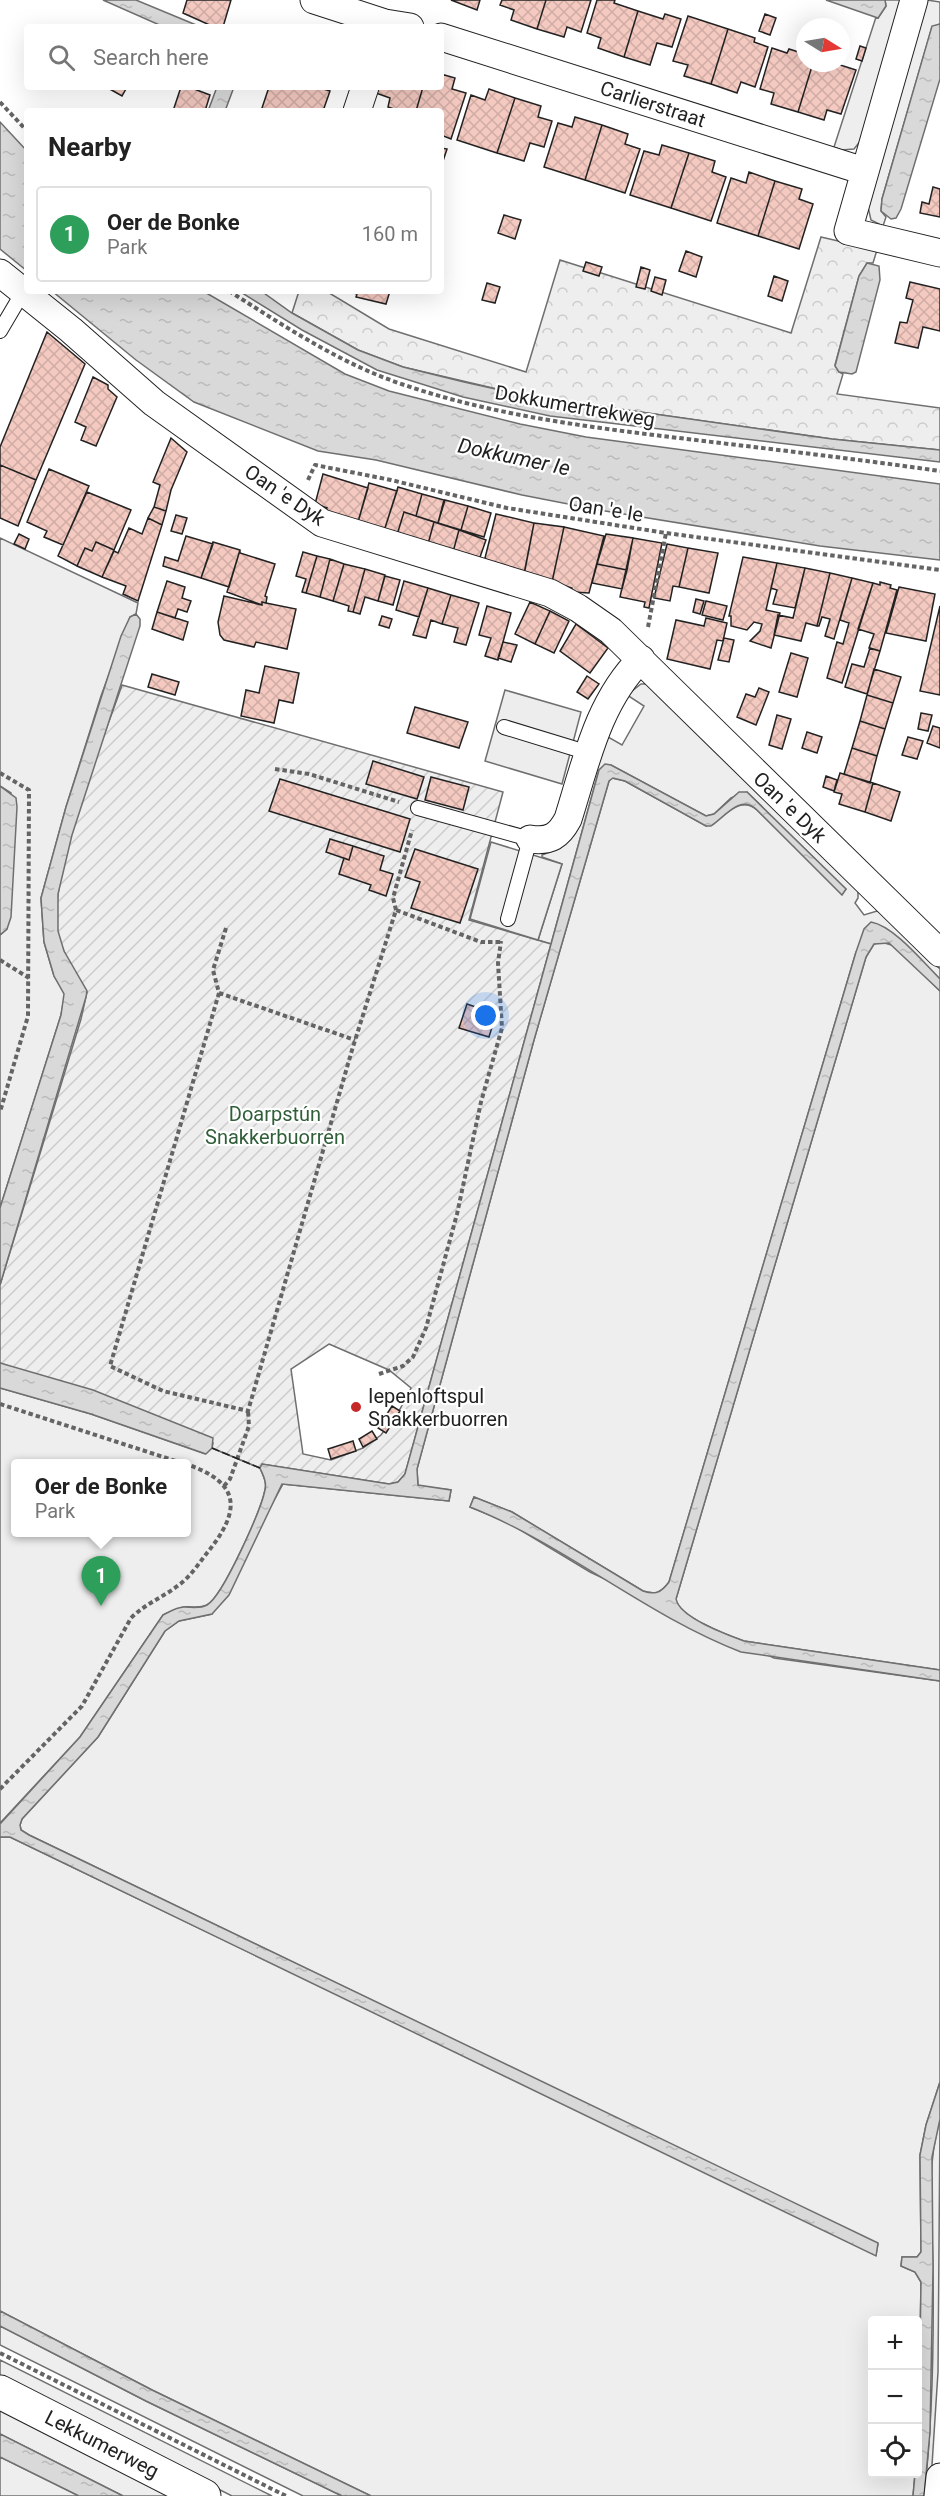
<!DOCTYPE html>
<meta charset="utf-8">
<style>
:root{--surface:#fff;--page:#f2f2f2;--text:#222;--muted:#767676;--line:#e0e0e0;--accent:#c62828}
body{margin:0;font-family:Roboto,sans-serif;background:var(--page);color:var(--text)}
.controls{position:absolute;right:18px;bottom:18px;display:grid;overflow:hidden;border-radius:6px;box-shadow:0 6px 24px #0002}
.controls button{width:54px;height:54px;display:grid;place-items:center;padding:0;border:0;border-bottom:2px solid var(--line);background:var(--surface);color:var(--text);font:30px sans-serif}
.compass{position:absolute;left:796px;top:18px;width:54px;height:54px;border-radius:50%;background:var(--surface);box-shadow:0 6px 24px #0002;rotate:101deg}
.you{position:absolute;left:486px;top:1016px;width:21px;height:21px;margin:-15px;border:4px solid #fff;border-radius:50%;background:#1a73e8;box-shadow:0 0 0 9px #1a73e833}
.badge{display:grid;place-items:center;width:39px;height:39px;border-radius:50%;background:var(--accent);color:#fff;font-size:20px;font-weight:700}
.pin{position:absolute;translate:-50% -50px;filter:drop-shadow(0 2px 3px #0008)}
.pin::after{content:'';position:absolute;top:32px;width:21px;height:18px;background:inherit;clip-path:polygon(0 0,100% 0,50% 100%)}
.popup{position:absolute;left:11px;top:1459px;width:180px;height:78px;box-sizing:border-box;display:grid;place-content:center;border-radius:6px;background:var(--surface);filter:drop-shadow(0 2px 4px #0005);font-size:20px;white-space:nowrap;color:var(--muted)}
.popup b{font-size:22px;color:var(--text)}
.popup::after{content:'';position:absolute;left:50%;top:100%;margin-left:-12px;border:12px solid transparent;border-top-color:var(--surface)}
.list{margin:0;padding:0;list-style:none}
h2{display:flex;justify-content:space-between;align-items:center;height:78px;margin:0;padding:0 24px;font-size:26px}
h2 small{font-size:20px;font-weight:400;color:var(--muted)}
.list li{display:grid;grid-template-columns:39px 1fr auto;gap:18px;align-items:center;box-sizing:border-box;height:96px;margin:0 12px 12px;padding:0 12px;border:2px solid var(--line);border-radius:6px}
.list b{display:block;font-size:22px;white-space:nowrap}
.list p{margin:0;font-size:20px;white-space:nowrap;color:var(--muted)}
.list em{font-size:20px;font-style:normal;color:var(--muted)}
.icon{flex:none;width:33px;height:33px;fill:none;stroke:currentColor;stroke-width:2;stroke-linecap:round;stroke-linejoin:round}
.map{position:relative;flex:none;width:940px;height:2496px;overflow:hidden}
.search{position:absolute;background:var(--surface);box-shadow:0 6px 24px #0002;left:24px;top:24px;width:420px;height:66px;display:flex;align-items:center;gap:15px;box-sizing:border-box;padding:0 21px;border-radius:6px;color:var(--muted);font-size:22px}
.panel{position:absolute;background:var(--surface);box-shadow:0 6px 24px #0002;left:24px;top:108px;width:420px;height:186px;border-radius:6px}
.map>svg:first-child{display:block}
.green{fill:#eee;stroke:#6f6f6f;stroke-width:1.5;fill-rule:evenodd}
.forest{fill:url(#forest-crowns);stroke:#6f6f6f;stroke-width:1.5}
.garden{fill:url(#garden-furrows);stroke:#6f6f6f;stroke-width:1.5;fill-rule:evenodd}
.parking{fill:#ededed;stroke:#6f6f6f;stroke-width:1.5}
.water{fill:url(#water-ripples);stroke:#6f6f6f;stroke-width:1.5}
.building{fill:url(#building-cross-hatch);stroke:#222;stroke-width:1.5}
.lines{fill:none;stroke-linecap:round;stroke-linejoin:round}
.lane-casing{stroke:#222;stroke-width:16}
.street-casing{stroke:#222;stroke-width:29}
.secondary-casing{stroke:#222;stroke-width:35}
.path{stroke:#646464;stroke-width:4;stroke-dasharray:4.5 3;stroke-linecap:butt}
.lane{stroke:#fff;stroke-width:14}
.street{stroke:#fff;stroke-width:27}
.secondary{stroke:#fff;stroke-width:33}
.fence{stroke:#222;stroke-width:1.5;stroke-dasharray:8 3;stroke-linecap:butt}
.poi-dot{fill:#c62828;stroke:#fff;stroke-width:2}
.labels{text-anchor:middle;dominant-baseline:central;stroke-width:4.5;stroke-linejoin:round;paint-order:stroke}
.street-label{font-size:20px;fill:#222;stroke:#fff}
.park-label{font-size:20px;fill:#2f5e38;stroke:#fff}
.poi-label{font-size:20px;fill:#222;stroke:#fff;text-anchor:start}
.water-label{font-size:21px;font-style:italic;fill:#222;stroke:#fff}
</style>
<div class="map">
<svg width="940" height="2496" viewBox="0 0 940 2496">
<defs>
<pattern id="forest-crowns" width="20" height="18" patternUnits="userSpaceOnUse" patternTransform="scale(1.5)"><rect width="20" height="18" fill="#eee"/><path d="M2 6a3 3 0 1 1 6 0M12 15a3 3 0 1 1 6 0" fill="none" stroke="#ccc"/></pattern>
<pattern id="garden-furrows" width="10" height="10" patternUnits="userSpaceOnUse" patternTransform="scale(1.5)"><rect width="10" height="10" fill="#eee"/><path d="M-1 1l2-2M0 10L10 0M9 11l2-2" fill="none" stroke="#ccc"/></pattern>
<pattern id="water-ripples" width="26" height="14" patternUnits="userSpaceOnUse" patternTransform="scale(1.5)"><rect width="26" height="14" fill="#d9d9d9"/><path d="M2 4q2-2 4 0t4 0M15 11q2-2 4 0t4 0" fill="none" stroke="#bababa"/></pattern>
<pattern id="building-cross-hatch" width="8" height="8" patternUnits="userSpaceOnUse" patternTransform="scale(1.5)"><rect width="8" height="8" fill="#f3c9c0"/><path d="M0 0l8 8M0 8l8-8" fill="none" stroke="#d0aca5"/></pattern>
</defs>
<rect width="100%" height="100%" fill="#fff"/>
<!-- green -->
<path class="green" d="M885,0H901L862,139L854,149L841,150L834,147L876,17L878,18L886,6Z
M927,0L940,2V24L932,27L882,199L881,211L886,217L883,226L871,220L868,207Z
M0,538L138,603L136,614L130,617L101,696L66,807L41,898L44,942L54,976L65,994L61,1015L0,1208V935L7,929L11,793L0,786Z
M641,684H647L858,890V898L855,903L864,915L877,911L884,914L940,969V979L892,933L856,952L669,1582C661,1593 655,1595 643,1591L512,1512L474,1497L470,1507L507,1522L590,1572L774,1658L940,1681V2082L926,2125L920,2155L921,2252L917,2257H902L901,2266L915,2272L921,2282L918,2451V2320H872V2474H915L913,2496H371L152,2390L0,2311V1837H10L876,2255L878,2244L29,1835L21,1830L20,1825L22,1819L98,1737L165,1631L179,1621L212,1614L283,1484L449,1501L451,1490L418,1486L417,1469L534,1040L609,781L612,778L625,781L706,826C724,819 739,794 757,810L842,894L846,889L747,792L731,798L714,814L706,816L611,765L599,770L551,944L538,940L562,864L542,857V855L560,848L603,734L622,745L644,706L627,695Z
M881,942L895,946L940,991V1670L744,1641C727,1635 679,1617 676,1599L866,957L874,944Z
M0,1388L91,1414L205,1454L212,1448L260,1468C263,1475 267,1482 265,1490C261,1510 223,1596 207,1605C199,1609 192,1606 184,1607C178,1608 169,1613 163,1615L80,1737L0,1823ZM15,1464H186V1532H15Z
M940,2119L938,2372L930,2496H924C933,2421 934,2341 933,2266C932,2217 926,2166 940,2119Z
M0,2326L146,2401L342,2496H303L0,2345Z
M0,2360L272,2496H232L0,2379Z
M0,2406L173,2496H123L0,2434Z
M0,2457L79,2496H0Z"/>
<!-- forest -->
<path class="forest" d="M821,237L877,250L873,263H867L859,276L835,365L839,372L843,374L837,394L940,408V450L832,439L527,396L403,367L358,350L292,313L299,291H326L389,329L526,372L560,260L791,333Z"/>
<!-- garden -->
<path class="garden" d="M122,685L503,792L469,920L551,944L405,1474L398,1482L389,1484L262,1464L260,1468L212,1448L213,1443L0,1363V1285L81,1019L87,992C76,973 63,955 58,934C46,880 103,741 122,685ZM329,1344L389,1370L411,1388L400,1409L381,1435L363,1448L331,1460L303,1454L291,1369Z"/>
<!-- parking -->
<path class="parking" d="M505,690L581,712L562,784L485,761Z
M491,842L562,864L538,940L470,919Z"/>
<!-- water -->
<path class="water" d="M103,0H136L201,27H164Z
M826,0H885L886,6L878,18Z
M940,24V79L901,209L896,218L891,219L881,211L882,199L932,26Z
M217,87H234L225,111H208Z
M0,122L27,151V271L0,249Z
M867,263L879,266L880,280L856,372L852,374L839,372L835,366L859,276Z
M52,291H203L345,374L389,391L520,424L586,437L940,484V560L820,546L599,510L522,495L376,460L318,451L194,402L136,360Z
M239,291H261L292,313L358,350L403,367L464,382L527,396L832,439L940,450V462L550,416L463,397L377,370L302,330Z
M136,614L140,619V626L72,835L58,894V931L64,951L87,991L86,997L0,1285V1208L61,1015L64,994L54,976L44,942L41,898L66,807L121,636L130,617Z
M605,764L611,765L706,816L714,814L739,792H747L846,889L842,895L757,810C740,794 726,816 711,826H706L625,781L613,778L609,781L534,1040L417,1469L418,1485L451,1490L449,1501L282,1484L229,1595L212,1614L179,1621L165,1631L98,1737L22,1819L20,1825L21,1830L29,1835L878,2243L876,2256L10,1837H0V1824L80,1737L163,1615C169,1612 177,1607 184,1607C192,1607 200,1609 207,1605C223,1596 261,1510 265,1490C267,1482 263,1475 260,1468L262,1464L389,1484L398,1482L405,1474L599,770Z
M0,786L16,798L17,807L11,917L7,929L0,935Z
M871,922C894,926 923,962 940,979V991L889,943L874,944L866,957L676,1599C679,1617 727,1635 744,1641L940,1670V1681L741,1652C645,1615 566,1545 470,1507L474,1497L512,1512L643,1591C655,1595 661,1593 669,1582L856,952L864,929Z
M0,1363L93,1390L213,1438L212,1448L206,1454L91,1414L0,1388Z
M940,2082V2119L932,2157L933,2268L930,2432L924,2496H913L915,2474H918L921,2282L915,2272L901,2266L902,2257H917L921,2252L920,2155L926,2125Z
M0,2311L152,2390L371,2496H342L146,2401L0,2326Z
M0,2434L123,2496H79L0,2457Z"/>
<!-- building -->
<path class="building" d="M187,0H231L223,27H214L183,13Z
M451,0H480L477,10Z
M502,0H546L537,29L511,20L514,10L500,5Z
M546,0H591L581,32L567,27L564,37L537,29Z
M597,0H615L614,3L638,11L624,57L598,48L601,38L587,33Z
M638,11L663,19L665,14L681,19L672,47L657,43L650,65L624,57Z
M765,14L776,18L770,35L759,31Z
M688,16L728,29L711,84L684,76L688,65L673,61Z
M728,29L755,38L754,42L768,47L755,87L741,82L737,93L711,84Z
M860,46L866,48L862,61L856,59Z
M772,48L787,53L789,49L805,54V63H813L798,112L771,104L774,93L760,89Z
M813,63H834L856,70L841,114L827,110L824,120L798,112Z
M441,74L455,78L452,89L466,93L451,139L441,135V111H416L423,87H441Z
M106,87H127L122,96Z
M181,87H189L210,95L205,111H173Z
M269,87H317L330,91L323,111H261Z
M378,87H423L416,111H400L388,107L390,98L376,93Z
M489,89L515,98L497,153L457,140L471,95L485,100Z
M515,98L541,106L538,117L552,121L544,147L530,143L524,161L497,153Z
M575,117L602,125L585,180L544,167L558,123L572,127Z
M602,125L628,134L625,144L640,149L625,193L585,180Z
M662,145L689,153L671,208L630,195L644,151L659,155Z
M441,148L447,149L441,167Z
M689,153L715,161L712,172L726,177L711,221L671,208Z
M749,172L775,181L758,236L717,223L731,178L746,183Z
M775,181L802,189L799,199L813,204L799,249L758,236Z
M933,187L940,189V217L920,213L922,202L929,204Z
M504,215L521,220L515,239L498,233Z
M686,251L702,257L696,277L679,271Z
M586,262L602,267L599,276L583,271Z
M641,267L650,270L645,289L636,287Z
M774,276L788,281L782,301L768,296Z
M655,277L666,280L662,295L651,291Z
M910,282L940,289V331L923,327L918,348L895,343L900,322L907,323L913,300L906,298Z
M487,283L500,287L495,303L482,300Z
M347,291H390L386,304L356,297L357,294Z
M47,332L85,364L36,480L0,465V447Z
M93,377L108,385V389L117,397L96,446L81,440L86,427L75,422Z
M171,438L187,452L171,490L166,511L154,507L160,485L153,482Z
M0,465L36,480L18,526L0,518Z
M49,469L89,486L63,545L44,537L47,531L27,522Z
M323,474L368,488L358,522L325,511L327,508L315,504Z
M369,483L397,491L384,531L358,522Z
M398,487L422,494L416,516L404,512L397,535L384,531Z
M87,492L131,510L114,550L96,542L92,551L85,548L77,566L58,556Z
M422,494L444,500L438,523L416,516Z
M445,500L468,506L461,530L438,523Z
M468,506L491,513L484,537L461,530Z
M154,507L166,511L162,525L148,518Z
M404,512L434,522L428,544L397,535Z
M496,514L534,523L524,574L484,562Z
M176,515L187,518L182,534L171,531Z
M148,518L162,525L138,601L123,594L126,586L102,577L114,551L118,553L129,528L142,534Z
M434,522L459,530L453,552L428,544Z
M534,523L564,527L552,582L524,575Z
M564,527L604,536L589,593L572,592V588L552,582Z
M459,530L486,540L479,560L453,552Z
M19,534L29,539L25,549L14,544Z
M606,534L633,538L627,570L597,564Z
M186,536L213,544L201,578L163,566L165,557L178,561Z
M633,538L662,543L649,608L644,607L645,602L620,597Z
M96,542L114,550L102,577L77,566L85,548L92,551Z
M213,542L240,550L229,587L201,578Z
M667,544L688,548L679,587L673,586L670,601L654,598Z
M688,548L718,553L709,593L679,587Z
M240,550V553L275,564L265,596L267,597L266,603L262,602V605L227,592Z
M303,552L317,556L306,593L302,592L306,579L296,576Z
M317,556L330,559L320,597L306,593Z
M743,557L777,563L766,610L780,613L771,648L750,641L760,631L762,624L754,622L747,630L731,626V616H729Z
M330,559L344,564L333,601L320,597Z
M777,563L805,568L795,608L773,604L777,590L771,588Z
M344,564L365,569L353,612L348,611L349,606L333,601Z
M597,564L627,570L622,589L592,583Z
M805,568L830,573L817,626L806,623L801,641L774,635L778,615L793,618Z
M365,569L385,575L378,601L365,597L360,614L353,612Z
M830,573L852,578L834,639L825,636L830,619L822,617L819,626H817Z
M385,576L400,580L393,605L378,601Z
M852,578L873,583L842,683L827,678L837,642L843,644L849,623L840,620Z
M167,581L185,587L182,598L191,601L187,612L178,609L175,618L157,612Z
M404,581L428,588L419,617L396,610Z
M880,582L891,585L890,588L897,590L880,651L869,648L874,634L858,629L873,583L880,585Z
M899,587L935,594L926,641L886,633Z
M428,588L451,595L442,624L431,620L426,638L413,635Z
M451,595L479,603L466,645L454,642L458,628L442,624Z
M224,596L262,605V602L266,603L296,609L287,649L256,642L254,647L224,640L220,635L218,622Z
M696,599L704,601L700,614L693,612Z
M706,601L727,606L723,620L702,615Z
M530,602L550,611L535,644L515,634Z
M487,606L511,613L498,660L485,656L491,638L479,635Z
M940,606V695L920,691Z
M550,611L569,621L554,653L535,644Z
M157,612L188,622L183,640L152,629Z
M382,616L392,619L389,628L379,625Z
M706,618L727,623L723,641L717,640L710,669L667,659L676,620L704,626Z
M576,624L608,648L590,673L560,651Z
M724,638L734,640L729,662L718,660Z
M503,642L517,645L511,662L498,658Z
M870,648L880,651L867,694L845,687L852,664L864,667Z
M791,653L808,658L797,697L779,692Z
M265,666L299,673L293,703L279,700L274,723L241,716L246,690L259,693Z
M874,669L901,677L893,703L867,695Z
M152,674L179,682L175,695L148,687Z
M587,676L599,684L588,699L577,692Z
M759,688L769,692L756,725L737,717L746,694L755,697Z
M867,695L893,703L885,729L860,721Z
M415,707L468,722L459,748L407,733Z
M921,713L932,715L928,731L918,729Z
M777,715L791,719L782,749L769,745Z
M860,721L885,729L877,756L852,748Z
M933,726L940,728V748L927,743Z
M807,732L822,737L817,753L802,748Z
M908,737L923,741L917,759L902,755Z
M852,748L877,756L870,783L844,774Z
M373,761L424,777L417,799L366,784Z
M840,773L873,783L865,812L839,804L842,794L834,792Z
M826,776L837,780L834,791L823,787Z
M431,777L469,787L463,810L425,800Z
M280,779L410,819L400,852L269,811Z
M873,783L900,792L891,821L865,812Z
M330,839L353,846L349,860L326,852Z
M353,846L384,856L380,870L393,874L386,896L369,890L371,885L339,874L344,858L349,860Z
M415,849L478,869L460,923L411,908L420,882L405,877Z
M467,1004L496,1014L489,1037L459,1028Z
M392,1406L400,1411L386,1433L378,1428Z
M372,1431L377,1439L363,1447L359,1439Z
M353,1441L356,1451L331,1459L328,1449Z"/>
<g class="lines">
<!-- lane casing -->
<g class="lane-casing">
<path id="lane" d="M0,331L23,292
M504,727L589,753
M418,808L530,839L508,919"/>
</g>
<!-- street casing -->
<g class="street-casing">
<path id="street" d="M314,0L385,23L410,27
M914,0L848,231L940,253
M441,37L864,171
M357,111L365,87
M0,273L71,330L154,403L322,523L550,593L578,608L611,631L940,953
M530,839C550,842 559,836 568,819C586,762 598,702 641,659
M938,2496L940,2477"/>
</g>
<!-- secondary casing -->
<g class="secondary-casing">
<path id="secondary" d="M0,2392L204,2496"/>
</g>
<!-- path -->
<path class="path" d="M0,102L27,131
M229,291C281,324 335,360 393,381C487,415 588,427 687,439C771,449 856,459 940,471
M308,480L315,465L391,480L507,508L666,533L940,570
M648,627L666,533
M275,769L309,774L399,802
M0,773L29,790L28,1016L0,1112
M396,910L393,898L412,830
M226,928L213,970L219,993L110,1366L163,1391L248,1411L352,1050L396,910L481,942H500
M0,960L29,978
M219,993L355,1040
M379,1374L403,1366L413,1357L426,1328L457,1214L481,1102L502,1028L498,963L501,941
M0,1404L185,1464
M224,1486L230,1479L249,1426L248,1411
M0,1789L82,1706L131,1618C146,1603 164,1597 180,1584C191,1576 199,1563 207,1553C241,1511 242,1483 186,1464
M0,2353L286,2496"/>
<!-- lane -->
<use href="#lane" class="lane"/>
<!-- street -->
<use href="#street" class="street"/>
<!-- secondary -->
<use href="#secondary" class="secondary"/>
<!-- fence -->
<path class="fence" d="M212,1448L260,1468"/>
</g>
<!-- markers -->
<circle class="poi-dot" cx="356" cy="1407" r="6"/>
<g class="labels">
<!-- street labels -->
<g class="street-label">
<text transform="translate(653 104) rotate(18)">Carlierstraat</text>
<text transform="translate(575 406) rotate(10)">Dokkumertrekweg</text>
<text transform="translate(285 495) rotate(34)">Oan 'e Dyk</text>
<text transform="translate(606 509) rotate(9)">Oan 'e Ie</text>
<text transform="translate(790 807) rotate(44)">Oan 'e Dyk</text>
<text transform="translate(102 2444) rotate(27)">Lekkumerweg</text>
</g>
<!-- park labels -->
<g class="park-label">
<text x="275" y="1114">Doarpstún<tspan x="275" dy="23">Snakkerbuorren</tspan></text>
</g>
<!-- poi labels -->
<g class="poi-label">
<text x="368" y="1396">Iepenloftspul<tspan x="368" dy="23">Snakkerbuorren</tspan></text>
</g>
<!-- water labels -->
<g class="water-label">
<text transform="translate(514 457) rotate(12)">Dokkumer Ie</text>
</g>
</g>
</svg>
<div class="controls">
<button>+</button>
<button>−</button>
<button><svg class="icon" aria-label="locate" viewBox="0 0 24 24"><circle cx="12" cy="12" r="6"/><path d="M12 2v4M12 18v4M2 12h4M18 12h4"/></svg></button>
</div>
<svg class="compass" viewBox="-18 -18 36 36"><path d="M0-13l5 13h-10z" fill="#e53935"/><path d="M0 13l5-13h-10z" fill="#767676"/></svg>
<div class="you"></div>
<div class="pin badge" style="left:101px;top:1606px;background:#2e9e5b">1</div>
<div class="popup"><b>Oer de Bonke</b>Park</div>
<div class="search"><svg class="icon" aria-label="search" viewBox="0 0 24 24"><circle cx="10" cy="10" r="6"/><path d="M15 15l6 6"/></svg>Search here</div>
<section class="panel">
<h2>Nearby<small></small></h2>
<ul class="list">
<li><span class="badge" style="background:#2e9e5b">1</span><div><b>Oer de Bonke</b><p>Park</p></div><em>160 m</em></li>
</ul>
</section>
</div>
